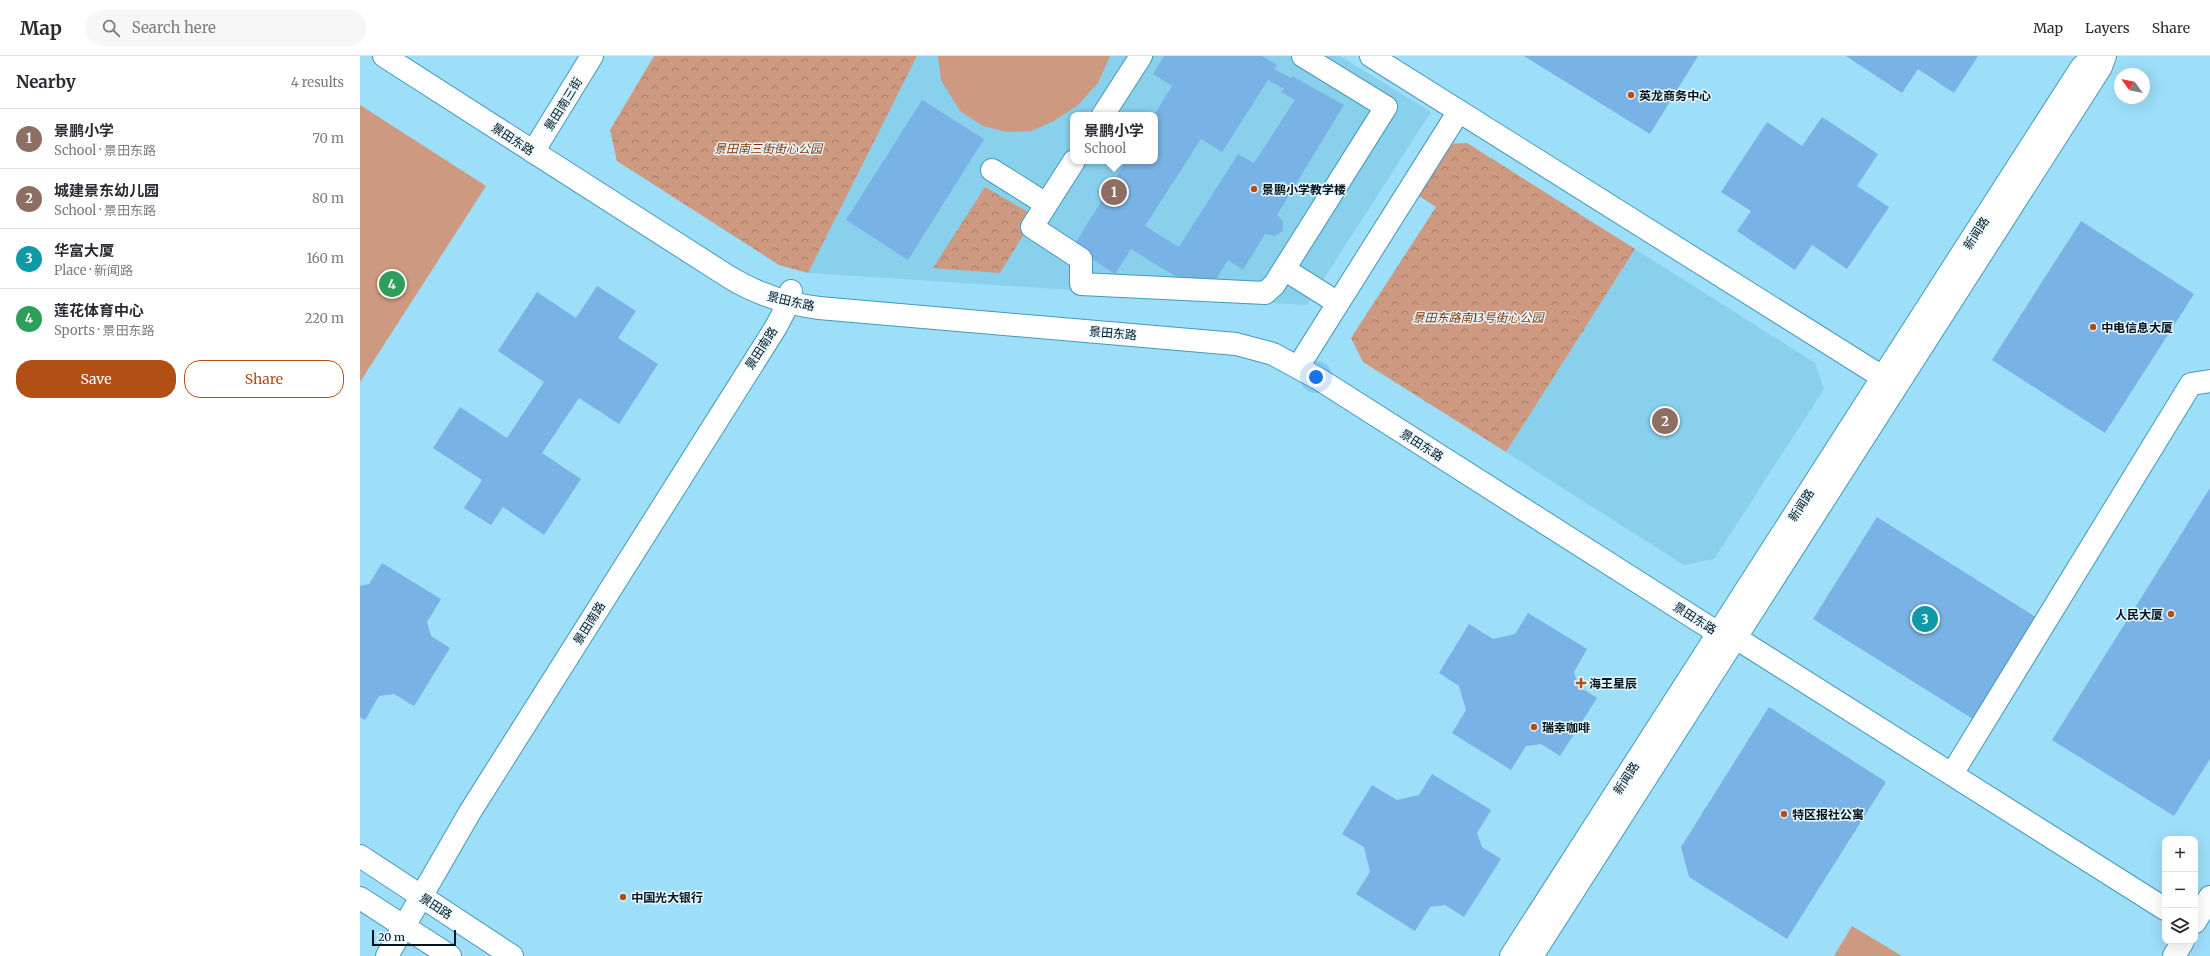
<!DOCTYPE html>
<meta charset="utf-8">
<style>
:root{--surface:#fff;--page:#f7f7f7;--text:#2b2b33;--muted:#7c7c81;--line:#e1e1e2;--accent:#b24f15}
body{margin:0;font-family:Merriweather,"Noto Sans SC",serif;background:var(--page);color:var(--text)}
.controls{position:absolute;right:12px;bottom:12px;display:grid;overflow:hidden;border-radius:8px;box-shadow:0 4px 16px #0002}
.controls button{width:36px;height:36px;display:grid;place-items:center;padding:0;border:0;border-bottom:1px solid var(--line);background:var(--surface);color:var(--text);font:20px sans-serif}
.compass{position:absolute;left:1754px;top:12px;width:36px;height:36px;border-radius:50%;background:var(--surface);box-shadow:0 4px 16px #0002;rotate:303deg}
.scale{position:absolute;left:12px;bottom:10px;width:84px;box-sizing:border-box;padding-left:4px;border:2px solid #00141e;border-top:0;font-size:11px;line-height:14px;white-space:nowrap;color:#00141e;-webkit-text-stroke:3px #e8f7fe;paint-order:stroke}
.you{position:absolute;left:956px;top:321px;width:14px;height:14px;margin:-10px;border:3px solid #fff;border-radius:50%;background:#1a73e8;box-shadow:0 0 0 6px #1a73e833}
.badge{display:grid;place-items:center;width:26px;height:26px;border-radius:50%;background:var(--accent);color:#fff;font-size:13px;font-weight:700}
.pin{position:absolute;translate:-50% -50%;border:2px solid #fff;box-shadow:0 1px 4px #0006}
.popup{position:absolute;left:710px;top:56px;width:88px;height:52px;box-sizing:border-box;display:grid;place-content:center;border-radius:8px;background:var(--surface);filter:drop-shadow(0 1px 3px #0005);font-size:13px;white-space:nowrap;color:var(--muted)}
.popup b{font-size:15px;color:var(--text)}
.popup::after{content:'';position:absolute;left:50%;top:100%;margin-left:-8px;border:8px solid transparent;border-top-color:var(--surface)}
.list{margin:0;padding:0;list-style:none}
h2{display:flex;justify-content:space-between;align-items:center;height:52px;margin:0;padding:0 16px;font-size:17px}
h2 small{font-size:13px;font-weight:400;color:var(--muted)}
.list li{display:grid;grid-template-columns:26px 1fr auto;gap:12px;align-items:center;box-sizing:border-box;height:60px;padding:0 16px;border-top:1px solid var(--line)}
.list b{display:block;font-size:15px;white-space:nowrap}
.list p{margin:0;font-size:13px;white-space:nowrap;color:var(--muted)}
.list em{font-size:13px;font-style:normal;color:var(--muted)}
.actions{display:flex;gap:8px;padding:12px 16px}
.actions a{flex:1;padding:9px 0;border:1px solid var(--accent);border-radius:16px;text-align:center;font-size:14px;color:var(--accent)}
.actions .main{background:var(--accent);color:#fff}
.icon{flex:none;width:22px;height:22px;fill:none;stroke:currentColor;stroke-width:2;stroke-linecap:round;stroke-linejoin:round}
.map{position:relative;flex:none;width:1850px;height:900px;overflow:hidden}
header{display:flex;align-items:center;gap:24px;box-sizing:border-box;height:56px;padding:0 20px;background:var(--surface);border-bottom:1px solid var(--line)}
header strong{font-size:19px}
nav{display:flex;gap:22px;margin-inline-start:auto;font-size:14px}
.search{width:280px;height:36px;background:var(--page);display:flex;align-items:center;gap:10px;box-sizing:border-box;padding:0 14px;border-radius:16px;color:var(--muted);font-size:15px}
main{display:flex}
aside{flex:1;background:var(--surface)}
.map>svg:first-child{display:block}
.built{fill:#89d0ec;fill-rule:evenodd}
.grass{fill:#ce9981}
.forest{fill:url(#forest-crowns)}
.building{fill:#79b2e4;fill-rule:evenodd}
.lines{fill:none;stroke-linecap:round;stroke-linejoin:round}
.minor-casing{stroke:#4499b9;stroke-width:24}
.major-casing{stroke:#4499b9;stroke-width:24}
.minor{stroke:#fff;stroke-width:22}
.major{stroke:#fff;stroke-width:22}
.poi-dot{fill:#b24f15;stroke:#e8f7fe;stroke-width:1.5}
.labels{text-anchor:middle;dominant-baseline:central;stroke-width:3;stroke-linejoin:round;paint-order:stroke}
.poi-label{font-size:12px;font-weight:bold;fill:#00141e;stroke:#e8f7fe;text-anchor:start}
.street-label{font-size:12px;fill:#00141e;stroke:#e8f7fe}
.park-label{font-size:12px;font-style:italic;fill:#833605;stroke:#e8f7fe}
</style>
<header>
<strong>Map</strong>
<div class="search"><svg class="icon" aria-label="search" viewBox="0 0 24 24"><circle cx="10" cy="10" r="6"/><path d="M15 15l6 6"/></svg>Search here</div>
<nav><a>Map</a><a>Layers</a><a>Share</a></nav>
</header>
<main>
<aside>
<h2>Nearby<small>4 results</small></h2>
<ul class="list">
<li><span class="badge" style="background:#8d6e63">1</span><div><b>景鹏小学</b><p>School · 景田东路</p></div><em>70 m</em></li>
<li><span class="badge" style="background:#8d6e63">2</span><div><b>城建景东幼儿园</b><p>School · 景田东路</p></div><em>80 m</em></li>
<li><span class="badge" style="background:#0f9aa8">3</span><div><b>华富大厦</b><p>Place · 新闻路</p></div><em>160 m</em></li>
<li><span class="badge" style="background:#2e9e5b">4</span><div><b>莲花体育中心</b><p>Sports · 景田东路</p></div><em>220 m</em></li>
</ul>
<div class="actions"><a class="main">Save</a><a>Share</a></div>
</aside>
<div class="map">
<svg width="1850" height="900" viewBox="0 0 1850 900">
<defs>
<pattern id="forest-crowns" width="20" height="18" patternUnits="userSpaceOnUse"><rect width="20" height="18" fill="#ce9981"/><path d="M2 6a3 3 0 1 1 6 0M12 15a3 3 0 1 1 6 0" fill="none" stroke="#a57c69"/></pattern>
</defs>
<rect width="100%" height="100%" fill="#9ddef9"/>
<!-- built -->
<path class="built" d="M557,0H980L1071,56L947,249L448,217ZM713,59H795V105H713Z
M1275,193L1455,307L1464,333L1354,503L1324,509L1146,396Z"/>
<!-- grass -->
<path class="grass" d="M578,0H750L738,27L718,49L694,65L671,75L647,76L623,70L600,55L581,24Z
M0,49L126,130L0,326Z
M1492,870L1542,900H1474Z"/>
<!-- forest -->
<path class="forest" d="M294,0H557L448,217L419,209L257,105L250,74Z
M1107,87L1275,193L1146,396L1003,306L991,282L1076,151L1056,138L1088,88Z
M625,131L675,160L640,217L573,212Z"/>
<!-- building -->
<path class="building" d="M804,0H902L917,9L914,13L931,22L932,20L984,49L917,159L923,165V175L914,180L905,178L883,214L868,204L846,239L771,193L755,218L713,191L766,105H795L794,59L812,30L793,18ZM908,24L924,33L921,36L935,44L894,107L878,98L819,191L785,170L841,83L862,96Z
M1164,0H1338L1290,78Z
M1486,0H1618L1594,37L1558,13L1542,37Z
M562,44L624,83L548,204L486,164Z
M1462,61L1518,98L1497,130L1529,151L1487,213L1452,189L1435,214L1377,175L1391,155L1361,136L1407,66L1442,90Z
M1721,165L1834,238L1745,377L1632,304Z
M237,230L276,255L258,282L298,308L259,368L219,342L182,397L221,423L184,479L143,451L131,469L104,452L122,424L73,392L100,351L147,382L184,326L138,295L177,236L216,262Z
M1850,432V703L1814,760L1692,684Z
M1517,461L1677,562L1613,663L1453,563Z
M22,507L81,543L67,566L71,580L90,592L54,650L34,638L19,640L5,664L0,661V530L9,528Z
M1168,557L1227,593L1214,616L1218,630L1237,642L1200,700L1181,688L1166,690L1151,714L1092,677L1106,654L1099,630L1079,617L1109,568L1133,583L1155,578Z
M1409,651L1526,726L1427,883L1329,821L1321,791Z
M1072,718L1131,754L1117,777L1122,791L1141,803L1104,861L1085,849L1070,851L1055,875L996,838L1010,816L1004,791L982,778L1012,729L1037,744L1059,739Z"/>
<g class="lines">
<!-- minor casing -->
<g class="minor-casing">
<path id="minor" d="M24,0L369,221C397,238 427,248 459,252L876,288L913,298L959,323L1358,577L1376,582L1805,853
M1011,0L1535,329
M743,59L781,0
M173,96L232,0
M714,105L672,171L721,203V228L905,237L914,229L1026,51L943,0
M632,114L686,148
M924,213L978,247
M938,311L1099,55
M1592,718L1831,328L1850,325
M1835,866L1850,841
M27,900L110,756L416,271L429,246L431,235
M1151,900L1721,12L1733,0
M1172,900L1741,11L1745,0
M1814,900L1823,885"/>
</g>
<!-- major casing -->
<g class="major-casing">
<path id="major" d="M0,800L152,900
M0,842L90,900"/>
</g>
<!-- minor -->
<use href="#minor" class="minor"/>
<!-- major -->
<use href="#major" class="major"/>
</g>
<!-- markers -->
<g class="poi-dot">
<circle cx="1271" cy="39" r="4"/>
<circle cx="894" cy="133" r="4"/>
<circle cx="1733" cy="271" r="4"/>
<circle cx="1811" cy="558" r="4"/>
<path d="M1219 621h4v4h4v4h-4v4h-4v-4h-4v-4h4z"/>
<circle cx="1174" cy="671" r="4"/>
<circle cx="1424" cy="758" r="4"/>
<circle cx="263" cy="841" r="4"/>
</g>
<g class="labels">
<!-- poi labels -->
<g class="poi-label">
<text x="1279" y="39">英龙商务中心</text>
<text x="902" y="133">景鹏小学教学楼</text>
<text x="1741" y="271">中电信息大厦</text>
<text x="1803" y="558" text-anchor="end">人民大厦</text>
<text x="1229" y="627">海王星辰</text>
<text x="1182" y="671">瑞幸咖啡</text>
<text x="1432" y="758">特区报社公寓</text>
<text x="271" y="841">中国光大银行</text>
</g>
<!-- street labels -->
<g class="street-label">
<text transform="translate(203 48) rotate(-58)">景田南三街</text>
<text transform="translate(153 83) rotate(33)">景田东路</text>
<text transform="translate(1616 177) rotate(-57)">新闻路</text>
<text transform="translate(431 245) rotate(13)">景田东路</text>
<text transform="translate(753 277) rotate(5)">景田东路</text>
<text transform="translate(401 292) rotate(-57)">景田南路</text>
<text transform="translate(1062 389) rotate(32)">景田东路</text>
<text transform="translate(1441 449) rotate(-57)">新闻路</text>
<text transform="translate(1335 562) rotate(32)">景田东路</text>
<text transform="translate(229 567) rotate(-58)">景田南路</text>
<text transform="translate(1266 722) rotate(-57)">新闻路</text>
<text transform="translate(76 850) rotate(33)">景田路</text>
</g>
<!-- park labels -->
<g class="park-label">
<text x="408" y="92">景田南三街街心公园</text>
<text x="1118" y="261">景田东路南13号街心公园</text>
</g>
</g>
</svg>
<div class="controls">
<button>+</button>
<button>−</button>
<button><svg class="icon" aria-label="layers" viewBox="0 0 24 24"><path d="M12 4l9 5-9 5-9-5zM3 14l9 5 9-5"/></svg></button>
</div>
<svg class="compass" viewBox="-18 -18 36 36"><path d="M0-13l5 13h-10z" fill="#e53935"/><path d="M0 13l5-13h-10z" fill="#7c7c81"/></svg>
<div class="scale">20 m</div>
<div class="you"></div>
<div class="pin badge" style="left:754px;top:136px;background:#8d6e63">1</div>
<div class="popup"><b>景鹏小学</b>School</div>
<div class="pin badge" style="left:1305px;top:365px;background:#8d6e63">2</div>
<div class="pin badge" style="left:1565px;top:563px;background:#0f9aa8">3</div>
<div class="pin badge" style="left:32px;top:228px;background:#2e9e5b">4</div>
</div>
</main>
